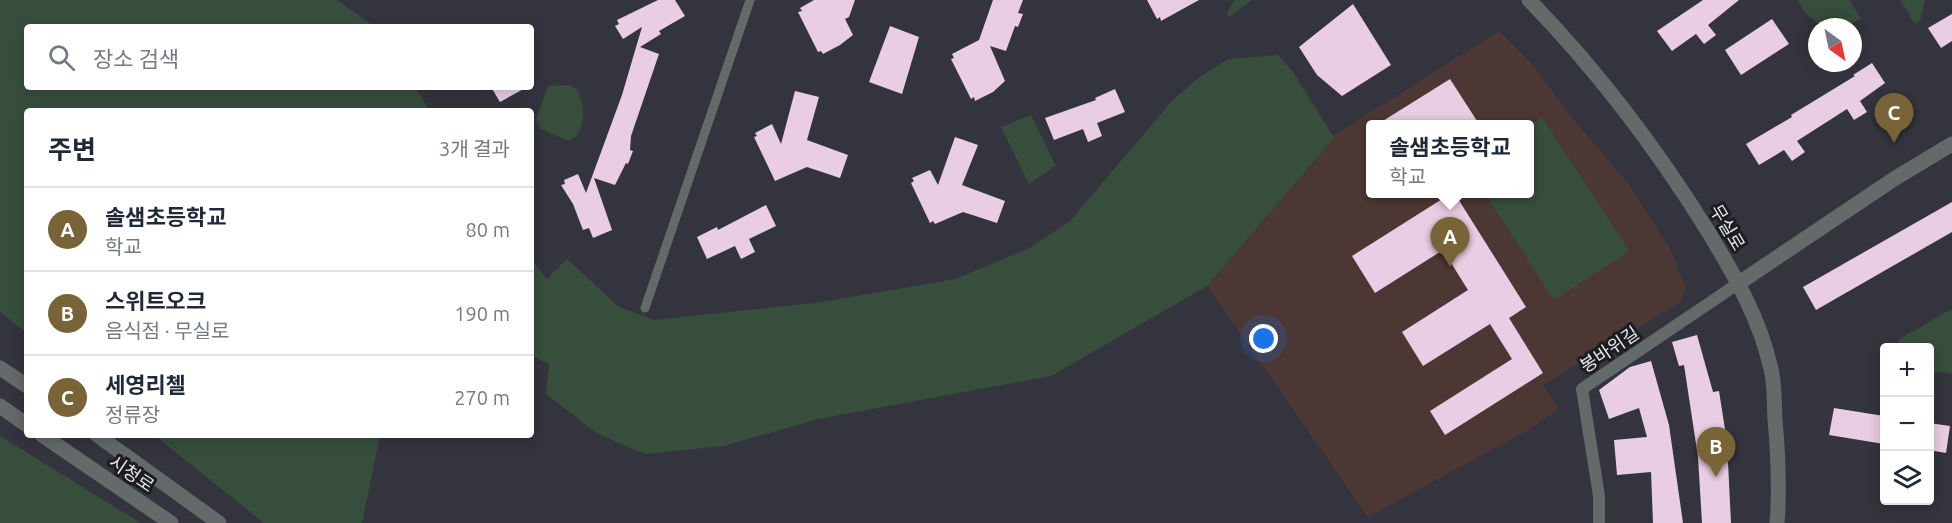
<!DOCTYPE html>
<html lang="ko">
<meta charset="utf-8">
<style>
:root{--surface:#fff;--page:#f6f6f7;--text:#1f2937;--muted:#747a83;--line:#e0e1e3;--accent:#796437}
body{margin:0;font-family:Ubuntu,"Noto Sans KR",sans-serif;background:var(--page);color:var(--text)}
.controls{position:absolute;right:18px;bottom:18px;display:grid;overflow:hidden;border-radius:6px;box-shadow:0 3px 15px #0003}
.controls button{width:54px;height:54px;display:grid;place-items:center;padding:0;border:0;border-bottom:2px solid var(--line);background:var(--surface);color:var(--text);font:30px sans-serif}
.compass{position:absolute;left:1808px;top:18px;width:54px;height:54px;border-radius:50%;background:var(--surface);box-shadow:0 3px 15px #0003;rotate:147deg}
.you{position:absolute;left:1264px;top:339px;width:21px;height:21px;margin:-15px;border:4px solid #fff;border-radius:50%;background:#1a73e8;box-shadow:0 0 0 9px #1a73e833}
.badge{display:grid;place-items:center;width:39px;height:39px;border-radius:50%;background:var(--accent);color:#fff;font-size:20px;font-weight:700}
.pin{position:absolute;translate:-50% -50px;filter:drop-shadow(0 2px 3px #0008)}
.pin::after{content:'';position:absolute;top:32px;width:21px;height:18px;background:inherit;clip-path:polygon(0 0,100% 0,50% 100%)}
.popup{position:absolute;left:1366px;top:120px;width:168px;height:78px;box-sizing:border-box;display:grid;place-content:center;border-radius:6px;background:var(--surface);filter:drop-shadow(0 2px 4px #0005);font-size:20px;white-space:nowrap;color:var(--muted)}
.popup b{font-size:22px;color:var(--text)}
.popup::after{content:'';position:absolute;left:50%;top:100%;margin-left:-12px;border:12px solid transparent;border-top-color:var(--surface)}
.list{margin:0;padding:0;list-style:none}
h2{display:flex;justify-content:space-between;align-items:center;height:78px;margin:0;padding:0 24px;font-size:26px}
h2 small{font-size:20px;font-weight:400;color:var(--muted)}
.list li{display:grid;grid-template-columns:39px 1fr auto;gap:18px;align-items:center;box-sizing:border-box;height:84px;padding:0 24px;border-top:2px solid var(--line)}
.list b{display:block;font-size:22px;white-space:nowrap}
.list p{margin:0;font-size:20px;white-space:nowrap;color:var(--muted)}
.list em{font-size:20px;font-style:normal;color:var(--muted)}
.icon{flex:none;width:33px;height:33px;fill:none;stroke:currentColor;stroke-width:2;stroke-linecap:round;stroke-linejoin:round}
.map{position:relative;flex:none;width:1952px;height:523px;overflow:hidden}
.search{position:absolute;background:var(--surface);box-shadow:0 3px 15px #0003;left:24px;top:24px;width:510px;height:66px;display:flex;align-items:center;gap:15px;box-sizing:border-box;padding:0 21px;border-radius:6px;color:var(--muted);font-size:22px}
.panel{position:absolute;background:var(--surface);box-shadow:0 3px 15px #0003;left:24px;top:108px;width:510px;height:330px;border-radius:6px}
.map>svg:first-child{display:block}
.education{fill:#4b3733;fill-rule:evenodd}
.green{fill:#374e3d}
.building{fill:#e9cde4}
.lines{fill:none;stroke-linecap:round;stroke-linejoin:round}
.pedestrian{stroke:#636a69;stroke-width:9}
.minor{stroke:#636a69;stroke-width:12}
.tertiary{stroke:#636a69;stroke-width:15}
.labels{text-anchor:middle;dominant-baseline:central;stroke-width:6;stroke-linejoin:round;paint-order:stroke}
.street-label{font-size:18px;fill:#e8e7ee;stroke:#1c1c21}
</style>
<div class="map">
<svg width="1952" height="523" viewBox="0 0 1952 523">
<rect width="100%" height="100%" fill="#34343e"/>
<!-- education -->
<path class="education" d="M1499,31L1532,64L1574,120L1627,182L1670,249L1686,287L1681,302L1543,385L1559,409L1525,432L1368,517L1207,286L1338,133ZM1370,124H1530V194H1370Z"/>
<!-- green -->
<path class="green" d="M0,0H337L375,27H27V87H415L430,111H27V333L0,312Z
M1234,0H1252L1229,17L1227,15Z
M1798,0H1849L1861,18C1838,34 1809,27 1798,0Z
M1900,0H1925L1920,21L1915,24Z
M1278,55L1293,72L1333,136L1338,133L1207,286L1051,376L818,419L723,446L645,454L598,434L546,394L549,364L531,355V259L547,279L567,259L619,307L654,320L823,302L955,279L1028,249L1070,221L1172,101L1198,78L1228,59Z
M569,85L577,90C586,105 586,133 569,141L541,129L536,120L548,86Z
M1031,115L1056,166L1029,184L1001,127Z
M1542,117L1629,251L1554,300L1485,194H1530V125Z
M1952,309V374L1930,371V348L1898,347L1899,339Z
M154,435H380L362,523H264Z
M0,436L139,522L140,523H0Z"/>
<!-- building -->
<path class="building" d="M658,0H675L685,16L659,31L661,34L640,47L659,54L631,136L630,150L633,151L628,164L626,163L615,185L594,178L612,230L593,238L589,228L583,230L573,204L561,185L565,184L564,180L578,174L586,193L622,95L642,27L623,39L615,26L619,24L617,20Z
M814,0H855L849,17L845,19L853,35L840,45L823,54L821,51L818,52L798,12L802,11L800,8Z
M993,0H1023L1018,13L1023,14L1018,27L1015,26L1006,51L990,46L1005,81L993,92L975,101L974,97L971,99L951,59L954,58L952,54L979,40Z
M1147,0H1199L1161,21L1160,17L1157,19Z
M1703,0H1739L1708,25L1716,35L1704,44L1696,34L1672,51L1657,31Z
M1353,4L1391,65L1342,96L1317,75L1299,47Z
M1952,14V41L1941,48L1928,28Z
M1772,19L1789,44L1741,75L1725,50Z
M890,26L919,37L902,94L869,82Z
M1872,63L1885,83L1860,101L1867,112L1854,120L1847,109L1797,141L1805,152L1792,161L1784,150L1759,165L1746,144L1792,117L1791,115L1855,76L1853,75Z
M1450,79L1479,124H1378Z
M491,87H527L500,102Z
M1115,89L1125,112L1097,123L1102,136L1088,142L1083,129L1054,140L1045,118L1096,100L1095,98Z
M795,91L819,97L807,140L848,155L840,178L807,167L775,181L754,137L757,136L755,133L772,124L781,144Z
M955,137L978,145L962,185L1005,201L997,223L963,212L935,224L933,221L930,223L911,183L914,181L912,178L930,170L938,185Z
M1450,194H1455L1526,307L1509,318L1543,373L1445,435L1430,411L1512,359L1490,324L1423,366L1402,332L1468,290L1443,250L1375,293L1352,256Z
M1952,202V232L1816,310L1803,287Z
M766,205L776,226L749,239L755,252L741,259L735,246L707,259L697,237L717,227L718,230Z
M1697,335L1713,392L1719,391L1727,442L1731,523H1702L1698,457L1684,365L1679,366L1672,342Z
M1651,361L1669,425L1683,523H1653L1651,472L1617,475L1614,440L1647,437L1639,408L1609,419L1599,390L1630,367Z
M1834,408L1884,416V444L1829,435Z
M1929,423L1950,426L1946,453L1929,450Z"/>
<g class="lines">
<!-- pedestrian -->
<path class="pedestrian" d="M645,308L750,0"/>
<!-- minor -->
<path class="minor" d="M1599,523V496L1582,389L1739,283"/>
<!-- tertiary -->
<path class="tertiary" d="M1529,0C1598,71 1657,149 1709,233C1735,276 1760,319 1771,369C1775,385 1774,403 1775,419C1778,454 1780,488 1777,523
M1739,283L1894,179L1952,144
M0,368L27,386
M0,406L27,425
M42,435L171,523
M97,435L219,523"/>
</g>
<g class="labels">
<!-- street labels -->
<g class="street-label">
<text transform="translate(1728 227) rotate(59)">무실로</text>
<text transform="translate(1609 349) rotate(-34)">봉바위길</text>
<text transform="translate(132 473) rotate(34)">시청로</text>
</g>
</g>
</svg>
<div class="controls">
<button>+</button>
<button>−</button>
<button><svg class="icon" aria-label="layers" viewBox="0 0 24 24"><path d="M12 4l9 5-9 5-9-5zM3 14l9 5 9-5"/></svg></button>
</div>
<svg class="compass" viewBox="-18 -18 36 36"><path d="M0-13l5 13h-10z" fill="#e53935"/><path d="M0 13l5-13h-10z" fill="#747a83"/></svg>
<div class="you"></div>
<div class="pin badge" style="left:1450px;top:267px">A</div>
<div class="popup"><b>솔샘초등학교</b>학교</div>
<div class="pin badge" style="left:1716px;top:477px">B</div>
<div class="pin badge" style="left:1894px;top:143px">C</div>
<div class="search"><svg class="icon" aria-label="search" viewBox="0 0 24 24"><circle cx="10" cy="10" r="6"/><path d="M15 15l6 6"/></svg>장소 검색</div>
<section class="panel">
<h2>주변<small>3개 결과</small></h2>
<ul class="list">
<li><span class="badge">A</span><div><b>솔샘초등학교</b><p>학교</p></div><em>80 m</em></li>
<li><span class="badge">B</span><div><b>스위트오크</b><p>음식점 · 무실로</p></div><em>190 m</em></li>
<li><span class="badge">C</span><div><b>세영리첼</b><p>정류장</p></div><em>270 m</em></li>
</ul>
</section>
</div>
